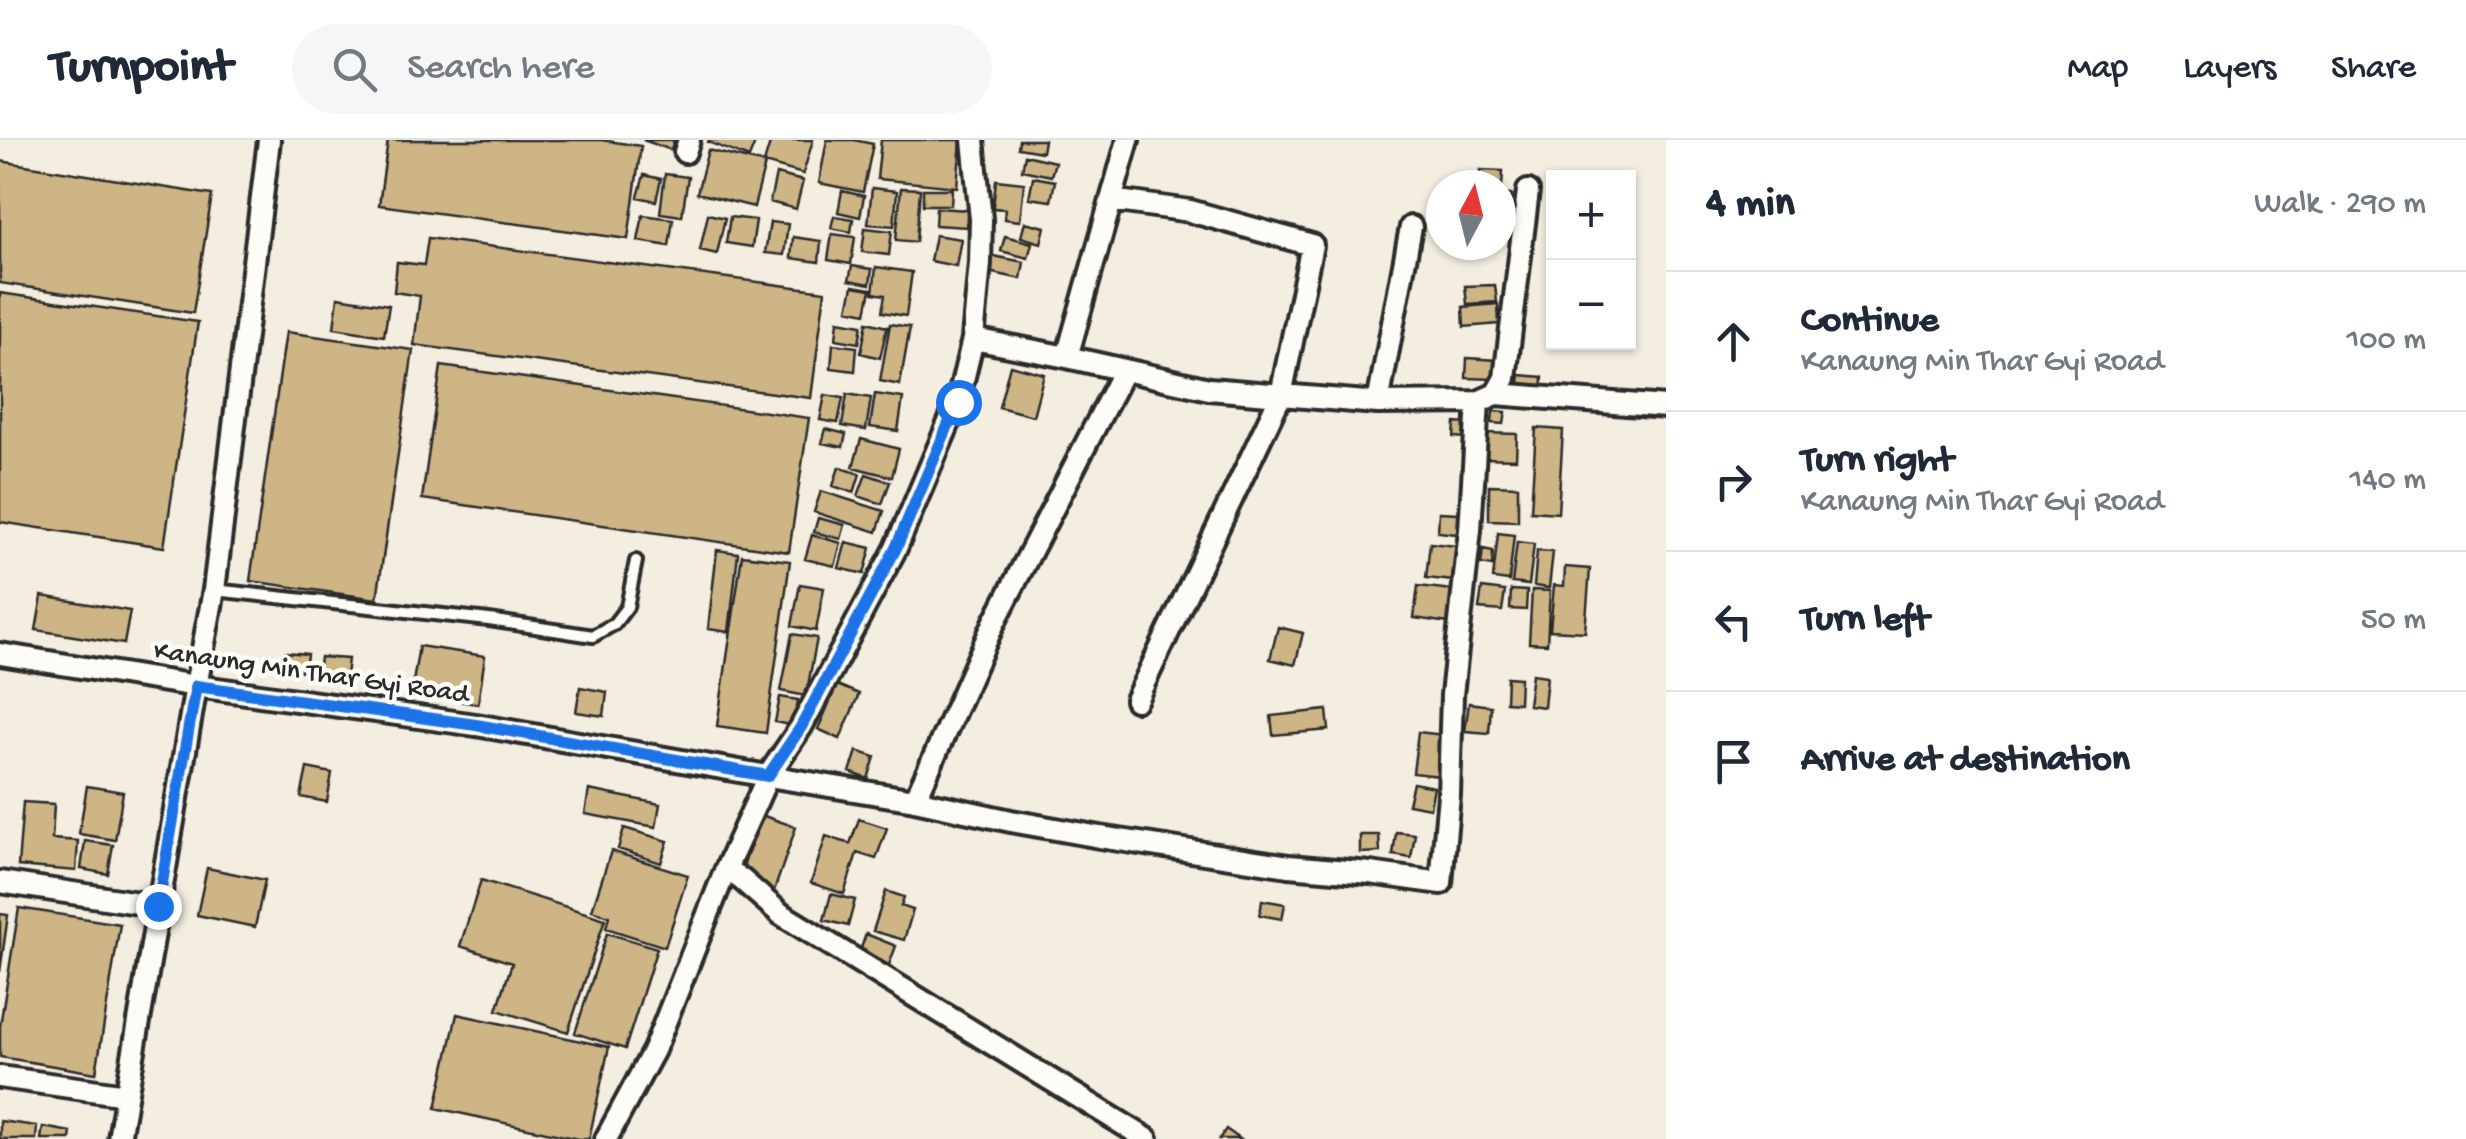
<!DOCTYPE html>
<meta charset="utf-8">
<style>
:root{--surface:#fff;--page:#f6f6f7;--text:#1f2937;--muted:#747a83;--line:#e0e1e3}
body{margin:0;font-family:"Gochi Hand",sans-serif;background:var(--page);color:var(--text)}
.controls{position:absolute;right:30px;top:30px;display:grid;overflow:hidden;border-radius:0px;box-shadow:0 2px 8px #0004}
.controls button{width:90px;height:90px;display:grid;place-items:center;padding:0;border:0;border-bottom:2px solid var(--line);background:var(--surface);color:var(--text);font:50px sans-serif}
.compass{position:absolute;left:1426px;top:30px;width:90px;height:90px;border-radius:50%;background:var(--surface);box-shadow:0 2px 8px #0004;rotate:7deg}
.stop{position:absolute;width:30px;height:30px;margin:-22px;border:8px solid #1a73e8;border-radius:50%;background:#fff}
.stop.end{background:#1a73e8;border-color:#fff;box-shadow:0 2px 10px #0008}
.list{margin:0;padding:0;list-style:none}
h2{display:flex;justify-content:space-between;align-items:center;height:130px;margin:0;padding:0 40px;font-size:42px}
h2 small{font-size:32px;font-weight:400;color:var(--muted)}
.list li{display:grid;grid-template-columns:65px 1fr auto;gap:30px;align-items:center;box-sizing:border-box;height:140px;padding:0 40px;border-top:2px solid var(--line)}
.list b{display:block;font-size:38px;white-space:nowrap}
.list p{margin:0;font-size:32px;white-space:nowrap;color:var(--muted)}
.list em{font-size:32px;font-style:normal;color:var(--muted)}
.icon{flex:none;width:55px;height:55px;fill:none;stroke:currentColor;stroke-width:2;stroke-linecap:round;stroke-linejoin:round}
.map{position:relative;flex:none;width:1666px;height:999px;overflow:hidden}
header{display:flex;align-items:center;gap:60px;box-sizing:border-box;height:140px;padding:0 50px;background:var(--surface);border-bottom:2px solid var(--line)}
header strong{font-size:48px}
nav{display:flex;gap:55px;margin-inline-start:auto;font-size:35px}
.search{width:700px;height:90px;background:var(--page);display:flex;align-items:center;gap:25px;box-sizing:border-box;padding:0 35px;border-radius:55px;color:var(--muted);font-size:38px}
main{display:flex}
aside{flex:1;background:var(--surface)}
.map>svg:first-child{display:block}
.building{fill:#ceb585;stroke:#2b2b2b;stroke-width:2.5}
.lines{fill:none;stroke-linecap:round;stroke-linejoin:round}
.lane-casing{stroke:#2b2b2b;stroke-width:18}
.street-casing{stroke:#2b2b2b;stroke-width:28}
.lane{stroke:#fdfcf7;stroke-width:10}
.street{stroke:#fdfcf7;stroke-width:20}
.route{stroke:#1a73e8;stroke-width:12}
.labels{text-anchor:middle;dominant-baseline:central;stroke-width:9;stroke-linejoin:round;paint-order:stroke}
.street-label{font-size:28px;fill:#2b2b2b;stroke:#fdfcf7}
</style>
<header>
<strong>Turnpoint</strong>
<div class="search"><svg class="icon" aria-label="search" viewBox="0 0 24 24"><circle cx="10" cy="10" r="6"/><path d="M15 15l6 6"/></svg>Search here</div>
<nav><a>Map</a><a>Layers</a><a>Share</a></nav>
</header>
<main>
<div class="map">
<svg width="1666" height="999" viewBox="0 0 1666 999">
<rect width="100%" height="100%" fill="#f4eee0"/>
<filter id="ink" filterUnits="userSpaceOnUse"><feTurbulence type="fractalNoise" baseFrequency=".01" numOctaves="2"/><feDisplacementMap in="SourceGraphic" scale="20" xChannelSelector="R" yChannelSelector="G"/><feConvolveMatrix kernelMatrix="1 2 1 2 8 2 1 2 1" color-interpolation-filters="sRGB"/></filter>
<g filter="url(#ink)">
<!-- building -->
<path class="building" d="M388,0H601L641,6L628,99L379,65Z
M643,0H674L671,10Z
M709,0H756L749,18L708,2Z
M771,0H813L803,34L764,23Z
M827,0H854L873,4L863,52L819,43Z
M881,0H961L957,47L877,39Z
M1019,0H1044L1042,12L1018,8Z
M708,10L765,24L754,67L697,53Z
M1025,15L1055,22L1051,36L1022,30Z
M0,21L212,55L193,173L0,143Z
M1480,30L1503,31L1502,47L1501,45H1480Z
M665,34L688,37L682,76L660,73Z
M776,34L803,41L796,69L770,62Z
M644,35L661,39L656,61L638,57Z
M1033,37L1055,41L1051,61L1029,58Z
M996,40L1024,43L1020,81L1004,79L1005,69L993,68Z
M872,48L897,51L894,86L868,84Z
M901,48L920,49L916,102L896,100Z
M923,49H952L951,65H923Z
M842,51L864,56L860,77L838,72Z
M1501,54L1512,55L1510,68L1501,67Z
M936,68L968,70L967,87L935,85Z
M708,74L725,78L717,114L700,110Z
M643,75L673,79L669,106L638,101Z
M834,76L853,79L851,92L831,88Z
M730,77L756,80L752,107L726,103Z
M770,82L788,84L784,115L765,113Z
M1025,82L1045,87L1041,103L1021,97Z
M865,88L892,91L889,115L862,112Z
M832,94L855,97L851,124L828,120Z
M935,95L961,99L956,126L930,121Z
M1005,96L1032,103L1028,118L1001,111Z
M793,97L821,101L819,122L791,118Z
M428,98L825,151L811,258L414,205L420,156L394,152L397,122L424,125Z
M993,116L1024,122L1021,139L989,132Z
M852,126L872,129L870,144L849,140Z
M876,127L912,132L906,176L882,172L885,155L873,153Z
M1495,145L1497,162L1467,164L1465,146Z
M853,146L871,149L866,173L848,169Z
M0,153L198,182L164,407L0,382Z
M338,157L389,165L384,196L334,188Z
M1498,164L1499,184L1464,187L1463,167Z
M838,181L862,185L859,203L836,199Z
M867,182L887,187L880,218L861,213Z
M890,184L910,187L900,245L880,241Z
M286,192L413,210L377,459L250,441Z
M833,204L857,207L855,231L831,228Z
M1467,218L1497,220L1496,239L1466,238Z
M1010,225L1044,234L1033,276L999,267Z
M441,226L809,278L789,412L422,359Z
M1520,235L1543,237L1542,252L1518,249Z
M847,254L871,258L866,290L842,286Z
M875,254L903,258L898,291L870,287Z
M825,255L843,258L838,283L820,280Z
M1493,271L1506,272L1504,284L1492,283Z
M1455,283L1467,284L1466,298L1454,297Z
M1536,288L1563,290L1558,373L1531,371Z
M826,289L846,294L843,307L822,303Z
M1483,293L1517,294L1516,319L1483,318Z
M861,299L899,309L892,337L853,327Z
M839,327L860,334L854,353L833,346Z
M866,334L890,342L882,364L858,356Z
M1489,345L1518,346V381L1489,380Z
M821,351L884,371L877,392L814,372Z
M1439,372L1459,373L1457,394L1438,392Z
M818,378L845,385L841,399L814,392Z
M1498,393L1514,395L1509,441L1493,439Z
M812,395L841,403L835,426L805,419Z
M846,402L871,408L864,434L839,428Z
M1517,402L1534,404L1529,445L1512,443Z
M1430,403L1457,406L1454,441L1426,438Z
M1483,409L1493,411L1492,426L1481,424Z
M717,410L738,413L729,492L708,489Z
M1537,411L1553,412L1549,448L1534,446Z
M742,415L790,421L766,593L717,586Z
M1565,427L1590,429L1585,492L1550,490L1554,445L1564,446Z
M800,444L824,448L816,491L792,486Z
M1418,446L1453,450L1449,483L1414,478Z
M1482,448L1505,451L1502,471L1479,469Z
M1511,450L1527,451L1526,470L1510,469Z
M1532,450L1550,451L1547,504L1529,503Z
M42,456L130,471L124,504L36,490Z
M1278,487L1303,493L1295,525L1270,519Z
M792,494L817,498L806,556L781,551Z
M419,506L485,516L478,564L411,554Z
M285,512L307,514L305,531L283,529Z
M320,517L348,519L346,536L318,533Z
M1532,534L1547,536L1544,567L1528,565Z
M1507,537L1520,538L1519,563L1506,562Z
M837,545L859,554L840,599L818,589Z
M580,547L607,552L604,576L576,572Z
M780,557L798,560L794,586L775,582Z
M1469,563L1491,566L1489,593L1465,591Z
M1327,570L1329,590L1273,595L1271,576Z
M1418,592L1445,595L1440,636L1413,633Z
M857,611L875,617L868,639L850,632Z
M307,628L332,633L327,662L301,657Z
M1413,643L1434,647L1430,668L1408,664Z
M87,646L123,652L115,700L79,694Z
M589,650L660,664L656,687L585,674Z
M23,662L54,664L52,699L78,701L76,731L18,726Z
M761,675L796,687L773,754L742,730Z
M859,679L887,688L876,719L857,713L844,754L811,743L826,696L850,704Z
M624,688L668,701L661,723L618,709Z
M1396,692L1415,694L1411,718L1393,715Z
M1360,695H1379L1380,712L1360,713Z
M85,701L113,705L108,734L81,729Z
M611,711L688,735L665,807L606,788L609,776L592,770Z
M207,728L265,740L255,787L197,775Z
M481,740L605,779L568,892L497,870L512,823L460,806Z
M886,751L904,757L901,766L913,770L904,800L873,791Z
M831,754L855,760L848,786L824,780Z
M1262,760L1285,764L1282,779L1260,775Z
M19,768L120,784L96,933L0,917V886Z
M0,774L8,775L0,832Z
M607,793L657,808L625,909L575,893Z
M866,794L896,806L889,825L859,814Z
M457,874L609,907L589,999H578L436,968Z
M0,981L37,986L36,999H0Z
M43,987L71,992L70,999H41Z
M1226,989L1240,999H1219Z"/>
<g class="lines">
<!-- lane casing -->
<g class="lane-casing">
<path id="lane" d="M214,450L489,480L593,496L614,484L627,467L636,421"/>
</g>
<!-- street casing -->
<g class="street-casing">
<path id="street" d="M685,12L689,0
M1111,60L1190,71L1312,105L1281,255L1136,560
M973,199L1067,217L1209,249L1378,263L1478,262L1496,254L1505,238L1528,51
M1067,217L1128,0
M1496,254L1666,267
M1378,263L1411,87
M0,514L196,546L476,585L768,636L801,587L896,408L958,261L973,199L980,123L981,79L973,0
M915,660L994,483L1124,230
M0,742L158,766
M0,937L126,955
M119,999L196,546L214,450L269,0
M606,999L654,910L726,729
M1147,999L781,774L741,739L726,729L768,636L915,660L1011,681L1100,697L1289,726L1370,733L1441,743L1449,655L1452,555L1470,390L1478,262"/>
</g>
<!-- lane -->
<use href="#lane" class="lane"/>
<!-- street -->
<use href="#street" class="street"/>
</g>
</g>
<g class="lines" filter="url(#ink)">
<!-- route -->
<path class="route" d="M158,766L196,546L476,585L768,636L801,587L896,408L958,262"/>
</g>
<g class="labels">
<!-- street labels -->
<g class="street-label">
<text transform="translate(311 534) rotate(8)">Kanaung Min Thar Gyi Road</text>
</g>
</g>
</svg>
<div class="controls">
<button>+</button>
<button>−</button>
</div>
<svg class="compass" viewBox="-18 -18 36 36"><path d="M0-13l5 13h-10z" fill="#e53935"/><path d="M0 13l5-13h-10z" fill="#747a83"/></svg>
<div class="stop" style="left:958px;top:262px"></div>
<div class="stop end" style="left:158px;top:766px"></div>
</div>
<aside>
<h2>4 min<small>Walk · 290 m</small></h2>
<ul class="list">
<li><svg class="icon" aria-label="ahead" viewBox="0 0 24 24"><path d="M12 20V5M6 11l6-6 6 6"/></svg><div><b>Continue</b><p>Kanaung Min Thar Gyi Road</p></div><em>100 m</em></li>
<li><svg class="icon" aria-label="right" viewBox="0 0 24 24"><path d="M7 20v-9h11M14 6l5 5-5 5"/></svg><div><b>Turn right</b><p>Kanaung Min Thar Gyi Road</p></div><em>140 m</em></li>
<li><svg class="icon" aria-label="left" viewBox="0 0 24 24"><path d="M17 20v-9H6M10 6l-5 5 5 5"/></svg><div><b>Turn left</b></div><em>50 m</em></li>
<li><svg class="icon" aria-label="arrive" viewBox="0 0 24 24"><path d="M6 21V4h12l-3 4 3 4H6"/></svg><div><b>Arrive at destination</b></div></li>
</ul>
</aside>
</main>
